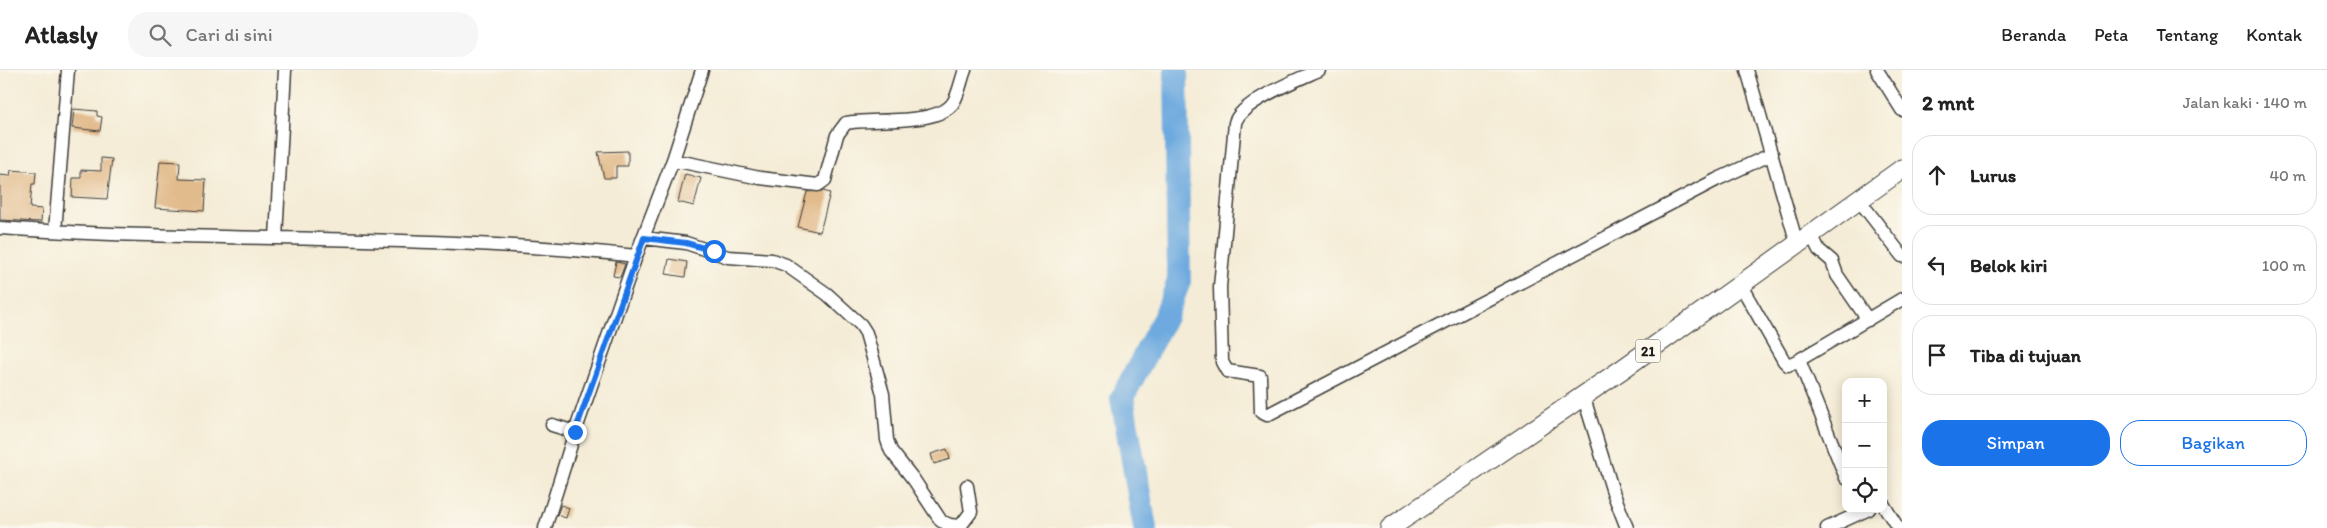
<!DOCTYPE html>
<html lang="id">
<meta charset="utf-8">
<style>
:root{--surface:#fff;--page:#f6f6f6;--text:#222;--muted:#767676;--line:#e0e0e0;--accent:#1a73e8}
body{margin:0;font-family:Itim,sans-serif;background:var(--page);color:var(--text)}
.controls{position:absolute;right:15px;bottom:15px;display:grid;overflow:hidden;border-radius:10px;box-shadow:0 2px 12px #0003}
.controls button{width:45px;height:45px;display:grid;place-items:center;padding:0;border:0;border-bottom:1px solid var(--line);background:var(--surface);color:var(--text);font:25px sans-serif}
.stop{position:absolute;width:15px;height:15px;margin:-11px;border:4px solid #1a73e8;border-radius:50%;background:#fff}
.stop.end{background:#1a73e8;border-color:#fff;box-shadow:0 1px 5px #0008}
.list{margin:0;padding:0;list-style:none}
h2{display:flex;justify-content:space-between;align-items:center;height:65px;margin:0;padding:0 20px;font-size:21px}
h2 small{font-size:16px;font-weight:400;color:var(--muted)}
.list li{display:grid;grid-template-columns:32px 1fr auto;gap:15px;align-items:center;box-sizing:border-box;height:80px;margin:0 10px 10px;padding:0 10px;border:1px solid var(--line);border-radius:20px}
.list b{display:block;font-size:19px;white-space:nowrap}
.list em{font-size:16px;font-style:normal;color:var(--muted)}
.actions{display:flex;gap:10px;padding:15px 20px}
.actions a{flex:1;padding:11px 0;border:1px solid var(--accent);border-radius:20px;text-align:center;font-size:18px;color:var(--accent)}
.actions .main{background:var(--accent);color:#fff}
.icon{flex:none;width:28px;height:28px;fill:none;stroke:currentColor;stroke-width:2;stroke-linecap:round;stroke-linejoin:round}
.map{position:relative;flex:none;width:1902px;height:458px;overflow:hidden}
header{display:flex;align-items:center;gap:30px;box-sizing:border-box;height:70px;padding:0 25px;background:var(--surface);border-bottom:1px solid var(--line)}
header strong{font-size:24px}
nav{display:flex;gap:28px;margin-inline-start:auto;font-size:18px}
.search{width:350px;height:45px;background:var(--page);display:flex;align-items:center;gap:12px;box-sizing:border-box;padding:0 18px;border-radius:20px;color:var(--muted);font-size:19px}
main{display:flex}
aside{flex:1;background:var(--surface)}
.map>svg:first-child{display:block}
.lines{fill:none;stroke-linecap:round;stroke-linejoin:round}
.river{stroke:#6eaadf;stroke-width:24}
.building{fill:#e2bb8c}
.minor-casing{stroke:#3c3b38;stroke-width:15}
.highway-casing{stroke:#3c3b38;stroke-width:21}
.minor{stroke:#fff;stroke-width:12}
.highway{stroke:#fff;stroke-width:19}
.route{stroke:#1a73e8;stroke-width:6}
.labels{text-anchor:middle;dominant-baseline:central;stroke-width:5;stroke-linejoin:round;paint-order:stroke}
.shield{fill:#fbf7ec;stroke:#5f5e5a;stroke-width:1}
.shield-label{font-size:14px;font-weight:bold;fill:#1c1c1c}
</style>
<header>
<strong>Atlasly</strong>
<div class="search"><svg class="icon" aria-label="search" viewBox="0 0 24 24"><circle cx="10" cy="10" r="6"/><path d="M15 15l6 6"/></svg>Cari di sini</div>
<nav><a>Beranda</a><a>Peta</a><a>Tentang</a><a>Kontak</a></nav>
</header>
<main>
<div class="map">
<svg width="1902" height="458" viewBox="0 0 1902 458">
<rect width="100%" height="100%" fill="#fbf7ec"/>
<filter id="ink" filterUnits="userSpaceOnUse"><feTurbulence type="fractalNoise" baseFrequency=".02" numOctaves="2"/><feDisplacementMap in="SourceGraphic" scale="10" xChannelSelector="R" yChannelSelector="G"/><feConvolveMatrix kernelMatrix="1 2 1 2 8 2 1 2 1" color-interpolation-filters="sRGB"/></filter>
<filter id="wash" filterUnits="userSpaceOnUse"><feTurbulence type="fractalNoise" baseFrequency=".0096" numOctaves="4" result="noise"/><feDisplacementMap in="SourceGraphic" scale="20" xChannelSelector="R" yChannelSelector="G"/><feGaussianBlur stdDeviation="1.12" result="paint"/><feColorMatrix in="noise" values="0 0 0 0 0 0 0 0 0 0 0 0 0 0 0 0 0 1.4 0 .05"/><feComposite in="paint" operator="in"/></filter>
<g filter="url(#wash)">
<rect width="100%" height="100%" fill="#f4ecd6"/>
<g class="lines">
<!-- river -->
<path class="river" d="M1145,458L1122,328L1166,245L1179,211L1176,0"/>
</g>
<g id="blocks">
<!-- building -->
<path class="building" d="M74,39L97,41V46L102,47L100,61L72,58Z
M628,81V96H616V108H604L598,82Z
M101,88L112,89L107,129L72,127L73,108H81V100L101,101Z
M160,91L180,92L179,109L206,110L204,141L155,138Z
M11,100L36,102L35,114H32L30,138L42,139L41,152L0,150V105L10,106Z
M685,104L701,108L694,136L678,132Z
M823,121L830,123L820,162L798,157L807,122Z
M669,189L687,192L685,207L666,204Z
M616,192L625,194L620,207L613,206Z
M947,379L950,389L934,394L931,384Z
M561,435L569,438L566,448L557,445Z"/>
</g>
</g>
<g filter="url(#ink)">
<use href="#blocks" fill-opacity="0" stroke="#3c3b38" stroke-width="1"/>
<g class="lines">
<!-- minor casing -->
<g class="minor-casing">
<path id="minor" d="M1319,0C1299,9 1240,32 1235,53L1220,217L1222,292L1227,301L1260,306L1261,342L1267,345L1716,110L1772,84
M1747,0L1797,174
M1877,0L1902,40
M673,90L760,108L818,115L825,110L837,65L846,53C872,48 937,56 953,33C959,24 961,10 965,0
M1859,130L1902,186
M0,158C211,173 425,163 636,186
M55,161L68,0
M1811,164L1819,180L1832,191L1837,205L1868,250
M276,168L285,0
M644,168L686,173L728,187L772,190L786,195L827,224L861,255L866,263L883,324L887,370L891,381L914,410L941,451L950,455L959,456
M1740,214L1784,291L1788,295L1799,290
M1583,325L1613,422L1627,458
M552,355L575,362
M1846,408L1799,290L1902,229
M1883,434L1898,458
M545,458L575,362L636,186L673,90L702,0
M959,458L971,442L967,416
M1827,458L1869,439"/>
</g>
<!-- highway casing -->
<g class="highway-casing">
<path id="highway" d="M1390,458L1624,298L1902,99"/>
</g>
<!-- minor -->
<use href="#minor" class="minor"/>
<!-- highway -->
<use href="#highway" class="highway"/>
</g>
</g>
<g class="lines" filter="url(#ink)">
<!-- route -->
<path class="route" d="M575,362L644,168L686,173L714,181"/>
</g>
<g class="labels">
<!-- shield labels -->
<rect class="shield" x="1635.5" y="269.5" width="25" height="23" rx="4"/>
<g class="shield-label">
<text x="1648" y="281">21</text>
</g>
</g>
</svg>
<div class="controls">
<button>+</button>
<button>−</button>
<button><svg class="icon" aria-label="locate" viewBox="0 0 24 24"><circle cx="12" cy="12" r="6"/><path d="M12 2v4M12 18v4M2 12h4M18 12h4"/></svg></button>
</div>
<div class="stop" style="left:714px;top:181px"></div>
<div class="stop end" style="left:575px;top:362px"></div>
</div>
<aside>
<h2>2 mnt<small>Jalan kaki · 140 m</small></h2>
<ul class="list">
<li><svg class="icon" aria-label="ahead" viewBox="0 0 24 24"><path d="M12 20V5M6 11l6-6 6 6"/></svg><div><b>Lurus</b></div><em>40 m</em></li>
<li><svg class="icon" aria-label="left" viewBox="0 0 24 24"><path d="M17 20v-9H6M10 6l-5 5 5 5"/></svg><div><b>Belok kiri</b></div><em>100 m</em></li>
<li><svg class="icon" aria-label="arrive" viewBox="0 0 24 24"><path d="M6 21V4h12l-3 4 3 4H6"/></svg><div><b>Tiba di tujuan</b></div></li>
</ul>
<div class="actions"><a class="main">Simpan</a><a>Bagikan</a></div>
</aside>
</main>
